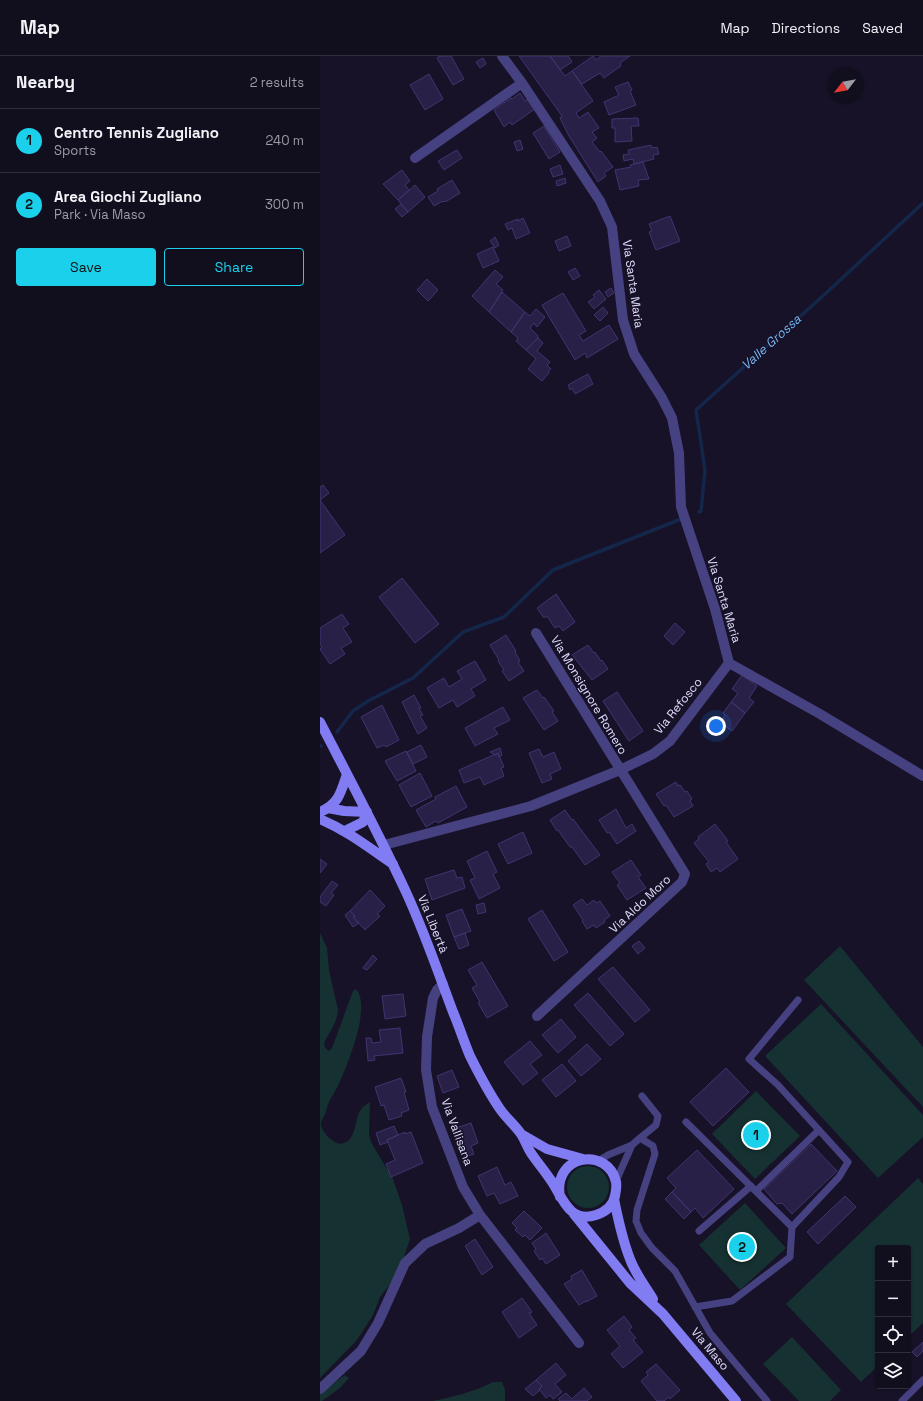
<!DOCTYPE html>
<meta charset="utf-8">
<style>
:root{--surface:#110e1d;--page:#1a1726;--text:#f1f3f6;--muted:#9c9ca4;--line:#302e3b;--accent:#1ad0ea}
body{margin:0;font-family:"Space Grotesk",sans-serif;background:var(--page);color:var(--text)}
.controls{position:absolute;right:12px;bottom:12px;display:grid;overflow:hidden;border-radius:4px;box-shadow:0 1px 3px #0004}
.controls button{width:36px;height:36px;display:grid;place-items:center;padding:0;border:0;border-bottom:1px solid var(--line);background:var(--surface);color:var(--text);font:20px sans-serif}
.compass{position:absolute;left:507px;top:12px;width:36px;height:36px;border-radius:50%;background:var(--surface);box-shadow:0 1px 3px #0004;rotate:239deg}
.you{position:absolute;left:396px;top:670px;width:14px;height:14px;margin:-10px;border:3px solid #fff;border-radius:50%;background:#1a73e8;box-shadow:0 0 0 6px #1a73e833}
.badge{display:grid;place-items:center;width:26px;height:26px;border-radius:50%;background:var(--accent);color:#111;font-size:13px;font-weight:700}
.pin{position:absolute;translate:-50% -50%;border:2px solid #fff;box-shadow:0 1px 4px #0006}
.list{margin:0;padding:0;list-style:none}
h2{display:flex;justify-content:space-between;align-items:center;height:52px;margin:0;padding:0 16px;font-size:17px}
h2 small{font-size:13px;font-weight:400;color:var(--muted)}
.list li{display:grid;grid-template-columns:26px 1fr auto;gap:12px;align-items:center;box-sizing:border-box;height:64px;padding:0 16px;border-top:1px solid var(--line)}
.list b{display:block;font-size:15px;white-space:nowrap}
.list p{margin:0;font-size:13px;white-space:nowrap;color:var(--muted)}
.list em{font-size:13px;font-style:normal;color:var(--muted)}
.actions{display:flex;gap:8px;padding:12px 16px}
.actions a{flex:1;padding:9px 0;border:1px solid var(--accent);border-radius:4px;text-align:center;font-size:14px;color:var(--accent)}
.actions .main{background:var(--accent);color:#111}
.icon{flex:none;width:22px;height:22px;fill:none;stroke:currentColor;stroke-width:2;stroke-linecap:round;stroke-linejoin:round}
.map{position:relative;flex:none;width:603px;height:1345px;overflow:hidden}
header{display:flex;align-items:center;gap:24px;box-sizing:border-box;height:56px;padding:0 20px;background:var(--surface);border-bottom:1px solid var(--line)}
header strong{font-size:19px}
nav{display:flex;gap:22px;margin-inline-start:auto;font-size:14px}
main{display:flex}
aside{flex:1;background:var(--surface)}
.map>svg:first-child{display:block}
.green{fill:#163131}
.lines{fill:none;stroke-linecap:round;stroke-linejoin:round}
.stream{stroke:#14274a;stroke-width:3.5}
.building{fill:#292047;stroke:#423470}
.lane{stroke:#464282;stroke-width:7}
.street{stroke:#464282;stroke-width:10}
.secondary{stroke:#827cf3;stroke-width:10}
.labels{text-anchor:middle;dominant-baseline:central;stroke-width:3;stroke-linejoin:round;paint-order:stroke}
.street-label{font-size:12px;fill:#e0dcfc;stroke:#171227}
.water-label{font-size:13px;font-style:italic;fill:#73b4f2;stroke:#171227}
</style>
<header>
<strong>Map</strong>
<nav><a>Map</a><a>Directions</a><a>Saved</a></nav>
</header>
<main>
<aside>
<h2>Nearby<small>2 results</small></h2>
<ul class="list">
<li><span class="badge">1</span><div><b>Centro Tennis Zugliano</b><p>Sports</p></div><em>240 m</em></li>
<li><span class="badge">2</span><div><b>Area Giochi Zugliano</b><p>Park · Via Maso</p></div><em>300 m</em></li>
</ul>
<div class="actions"><a class="main">Save</a><a>Share</a></div>
</aside>
<div class="map">
<svg width="603" height="1345" viewBox="0 0 603 1345">
<rect width="100%" height="100%" fill="#171227"/>
<!-- green -->
<path class="green" d="M0,877L7,892L9,914L18,954C18,960 14,970 10,976C6,984 0,988 9,995L12,992L33,935L36,933C52,951 27,1010 18,1030C15,1036 11,1041 9,1046C7,1050 7,1054 5,1058C4,1061 2,1063 1,1066C0,1075 15,1091 24,1087C38,1082 33,1061 43,1051C45,1049 48,1047 50,1046L49,1079L52,1088L73,1123L82,1149L90,1183L83,1204L71,1227L60,1241L53,1259L37,1284L0,1322Z
M520,890L603,991V1051L484,924Z
M501,948L603,1059V1081L558,1122L445,1000Z
M436,1035L480,1080L435,1123L392,1078Z
M247 1131a21 21 0 1 1 42 0a21 21 0 1 1-42 0Z
M598,1122L603,1128V1267L588,1281V1192H558V1310L541,1326L466,1248Z
M425,1147L466,1192L420,1234L379,1189Z
M472,1281L521,1334L510,1345H479L443,1308Z
M25,1319L29,1322L20,1332L2,1345H0V1337Z
M173,1326H182L185,1334V1345H112C134,1341 153,1336 173,1326Z"/>
<g class="lines">
<!-- stream -->
<path class="stream" d="M379,456L381,455L385,414L376,354L504,239L603,147
M17,676L33,655L48,645L93,622L143,576L184,561L233,514L361,463
M0,690H1"/>
</g>
<!-- building -->
<path class="building" d="M120,0H131L144,23L133,29L117,2Z
M199,0H230L245,20L252,15L273,45L256,57L259,62L268,56L279,72L272,76L277,82L272,86L280,96L281,95L293,111L284,117L286,120L278,126L249,80L240,62L242,60Z
M230,0H248L252,6L240,14Z
M273,0L276,4L281,0H310L300,7L301,10L284,22L280,17L262,28L252,15Z
M163,2L166,8L160,12L156,6Z
M109,18L123,43L105,54L90,29Z
M308,26L312,34L310,35L316,49L289,59L284,46L299,39L295,31Z
M200,37L205,45L208,43L215,53L192,69L190,66L184,71L174,54L191,42L192,43Z
M318,62L319,70H311L312,85L295,86V72H292V63Z
M224,70L240,96L229,103L213,77Z
M200,84L203,93L197,95L194,86Z
M331,89L332,92L337,91L339,98L333,99L334,103L314,108L313,103L304,105L303,99L309,98L308,94Z
M137,94L142,102L124,114L118,105Z
M323,106L329,123L318,124L319,130L300,134L295,114L311,111L310,109Z
M240,109L243,118L233,121L230,113Z
M82,114L90,125L85,129L89,134L78,144L63,128Z
M245,122L246,127L237,130L236,125Z
M132,124L140,137L127,145L121,146L114,150L108,141L118,135L117,133Z
M95,129L105,141L88,156L78,144Z
M81,148L88,156L82,161L75,153Z
M350,160L360,185L336,194L329,176L332,175L329,168Z
M203,162L210,177L196,183L192,172L188,174L185,168L198,163V165Z
M247,180L251,190L239,195L235,185Z
M175,181L179,189L175,192L170,185Z
M173,191L179,205L163,212L157,198Z
M255,212L260,220L253,224L248,216Z
M175,214L183,221L176,228L183,234L169,256L152,240Z
M107,223L118,234L108,245L97,234Z
M291,232L294,237L288,241L285,236Z
M279,234L286,243L274,253L268,246L275,241L273,239Z
M182,236L205,256L191,276L169,256Z
M243,237L266,275L259,279L263,285L289,269L298,283L267,302L265,297L255,304L222,249Z
M283,251L288,257L280,265L274,259Z
M216,253L225,261L217,271L214,267L210,272L218,280V282L206,294L196,285L198,282L191,276L205,256L210,260Z
M218,282L223,287L217,295L230,306L227,309L231,313L228,316L229,317L222,325L208,313L216,303L206,294Z
M268,318L273,328L255,338L252,332L250,334L248,329Z
M3,429L9,437L0,444L25,479L0,497V431Z
M82,522L119,568L95,587L59,541Z
M236,538L255,566L243,575L239,570L235,572L227,560L224,562L217,552Z
M22,558L29,568L23,572L32,586L21,592L25,598L10,608L0,593L2,591L0,588V572Z
M355,567L365,576L353,589L344,580Z
M186,579L196,595L195,596L200,605L198,606L204,615L189,625L182,615L184,614L178,605L179,604L170,589Z
M268,589L274,597L275,596L281,605L282,604L288,613L272,624L252,599Z
M155,605L166,624L151,633L155,640L137,651L133,644L119,652L107,632L124,622L129,631L142,623L137,615Z
M422,619L437,630L429,642L434,646L425,657L411,646L418,637L412,633Z
M217,634L223,642L224,641L234,655L232,656L238,665L224,674L203,642Z
M297,636L323,675L309,685L283,645Z
M94,639L101,652L99,653L103,659L100,660L107,672L98,678L82,646Z
M411,646L425,657L412,675L400,666L405,659L403,657Z
M62,649L79,684L66,691L64,689L57,692L41,661Z
M183,651L190,664L174,672L178,678L155,690L145,672Z
M101,689L107,701L93,708L87,696Z
M180,692L182,699L179,701L178,697L175,699L170,696Z
M219,693L223,701L234,696L241,713L230,718L232,723L222,727L209,697Z
M86,695L96,715L77,725L65,705Z
M178,697L184,711L181,712L184,720L164,729L160,721L144,727L139,714Z
M100,717L112,740L91,751L79,729Z
M356,726L358,730L360,729L365,736L367,735L372,743L370,745L373,750L354,761L346,749L344,750L336,738Z
M136,730L147,751L118,767L116,765L106,771L96,754L116,743L115,741Z
M296,753L306,772L312,768L316,775L297,788L289,776L287,777L279,764Z
M245,754L252,764L253,763L280,799L265,809L252,791H250L238,774L237,775L230,764Z
M395,768L408,785L406,786L418,803L400,816L397,812L391,816L386,808L389,806L374,787L379,783L378,781Z
M203,776L212,797L188,808L178,788Z
M167,795L177,816L173,818L180,832L159,843L150,824L155,822L147,805Z
M0,803L7,808L0,817Z
M311,804L321,819L318,821L326,832L307,844L297,829L300,827L292,816Z
M134,814L137,822L142,821L145,832L112,844L105,823Z
M12,825L18,829L11,837L14,839L6,850L0,846V841Z
M50,834L65,850L57,858L60,860L45,874L33,861L35,860L30,855Z
M262,843L267,849L274,844L276,847L280,845L290,860L284,864L285,866L276,872L274,869L267,873L262,865L263,864L253,849Z
M164,847L166,856L158,858L156,849Z
M142,853L151,875L134,881L126,859Z
M222,854L248,896L234,905L208,863Z
M30,855L35,860L33,861L39,867L33,871L25,859Z
M145,877L149,889L139,893L134,881Z
M319,885L325,892L318,898L312,890Z
M53,899L57,903L47,914L43,912Z
M162,906L188,950L167,962L158,947L160,946L152,932L157,929L148,914Z
M293,911L330,954L315,966L278,923Z
M268,937L304,978L290,990L254,949Z
M83,938L86,960L65,963L62,940Z
M241,963L256,981L238,997L222,979Z
M80,972L83,997L54,1000L55,1004L48,1005L46,982H51L52,987L61,986L59,974Z
M210,985L222,999L210,1008L218,1017L203,1029L184,1006Z
M267,988L281,1003L261,1020L248,1005Z
M242,1008L256,1025L236,1041L222,1024Z
M406,1012L429,1036L393,1070L370,1046Z
M132,1014L139,1031L123,1037L117,1020Z
M81,1022L86,1036H84L89,1054L81,1057L82,1060L69,1064L64,1049L61,1050L55,1031Z
M151,1067L158,1087L151,1090L154,1098L145,1101L142,1093L143,1092L136,1072Z
M74,1070L78,1079L67,1084L68,1086L60,1089L56,1077Z
M85,1076V1078L91,1076L103,1107L71,1121L66,1108L75,1104L67,1084Z
M491,1088L517,1115L472,1158L462,1147L457,1148L444,1133Z
M377,1094L414,1133L383,1162L375,1152L371,1156L352,1136L356,1132L347,1122Z
M177,1111L185,1129L191,1126L198,1140L180,1148L174,1137L167,1140L158,1120Z
M352,1136L371,1156L364,1163L345,1143Z
M525,1140L536,1151L498,1188L487,1176Z
M204,1155L222,1172L210,1184L205,1179L203,1181L195,1174L197,1172L192,1167Z
M226,1177L240,1199L226,1208L222,1202L220,1204L214,1195L216,1193L212,1187Z
M155,1183L173,1211L162,1219L145,1190Z
M262,1214L277,1240L266,1246V1245L259,1249L244,1228L252,1223L251,1220Z
M202,1242L212,1256L209,1257L217,1269L199,1282L182,1256Z
M304,1260L312,1271L309,1274L316,1282L313,1284L323,1296L303,1312L291,1298L300,1290L287,1274Z
M603,1286V1295L597,1301L592,1296Z
M236,1307L246,1319L235,1328L242,1336L233,1343L230,1339L226,1342L219,1333L222,1330L216,1324Z
M336,1308L360,1334L350,1343L349,1341L344,1345H337L321,1325L328,1319L326,1316Z
M216,1324L222,1330L219,1333L220,1334L213,1340L205,1333Z
M264,1332L272,1341L267,1345H240L238,1343L246,1337L252,1343Z"/>
<g class="lines">
<!-- lane -->
<path class="lane" d="M366,1066L472,1171
M320,1082L336,1069L338,1060L322,1040
M278,1105L288,1099L312,1089
M296,1125L312,1089L320,1082L333,1090L335,1098L317,1154L316,1165L321,1177L332,1192L355,1215L390,1277L447,1345
M436,1135L499,1074
M379,1175L431,1130
M375,1251L412,1245L470,1201L472,1171L519,1121L528,1106L458,1029L429,1003L478,944
M582,1345L603,1324"/>
<!-- street -->
<path class="street" d="M182,0L202,27L280,145L292,171L303,264L314,298L342,342L352,362L359,397L361,451L395,553L409,607
M95,102L202,27
M216,577L365,818L362,826L217,960
M409,607L500,658L603,720
M64,789L211,750L300,714L333,698L350,685L409,607
M123,928L117,934L113,942L107,981L106,1014L112,1051L143,1131L160,1159L259,1287
M0,1333L41,1295L58,1267L85,1207L105,1188L139,1172L160,1159"/>
<!-- secondary -->
<path class="secondary" d="M0,666C29,722 59,778 86,836C104,875 118,916 133,956C139,970 144,986 150,1000C159,1018 169,1037 180,1053C186,1062 195,1069 201,1078C205,1084 207,1091 211,1097C217,1106 224,1114 230,1123C242,1139 248,1168 276,1159C285,1156 293,1150 295,1140C296,1135 297,1130 296,1126C288,1090 232,1098 240,1141
M8,752L24,755L47,756
M0,756C19,748 21,736 27,718
M0,763C28,775 48,791 73,808
M25,775L43,766L47,756
M201,1078L227,1093L263,1103
M294,1143C298,1163 302,1183 310,1203C315,1217 325,1230 333,1243
M254,1158L310,1227L343,1258L416,1345"/>
</g>
<g class="labels">
<!-- street labels -->
<g class="street-label">
<text transform="translate(313 228) rotate(82)">Via Santa Maria</text>
<text transform="translate(404 544) rotate(73)">Via Santa Maria</text>
<text transform="translate(269 639) rotate(59)">Via Monsignore Romero</text>
<text transform="translate(358 650) rotate(-51)">Via Refosco</text>
<text transform="translate(320 848) rotate(-43)">Via Aldo Moro</text>
<text transform="translate(113 868) rotate(68)">Via Libertà</text>
<text transform="translate(137 1076) rotate(70)">Via Vallisana</text>
<text transform="translate(390 1293) rotate(50)">Via Maso</text>
</g>
<!-- water labels -->
<g class="water-label">
<text transform="translate(451 286) rotate(-42)">Valle Grossa</text>
</g>
</g>
</svg>
<div class="controls">
<button>+</button>
<button>−</button>
<button><svg class="icon" aria-label="locate" viewBox="0 0 24 24"><circle cx="12" cy="12" r="6"/><path d="M12 2v4M12 18v4M2 12h4M18 12h4"/></svg></button>
<button><svg class="icon" aria-label="layers" viewBox="0 0 24 24"><path d="M12 4l9 5-9 5-9-5zM3 14l9 5 9-5"/></svg></button>
</div>
<svg class="compass" viewBox="-18 -18 36 36"><path d="M0-13l5 13h-10z" fill="#e53935"/><path d="M0 13l5-13h-10z" fill="#9c9ca4"/></svg>
<div class="you"></div>
<div class="pin badge" style="left:436px;top:1079px">1</div>
<div class="pin badge" style="left:422px;top:1191px">2</div>
</div>
</main>
